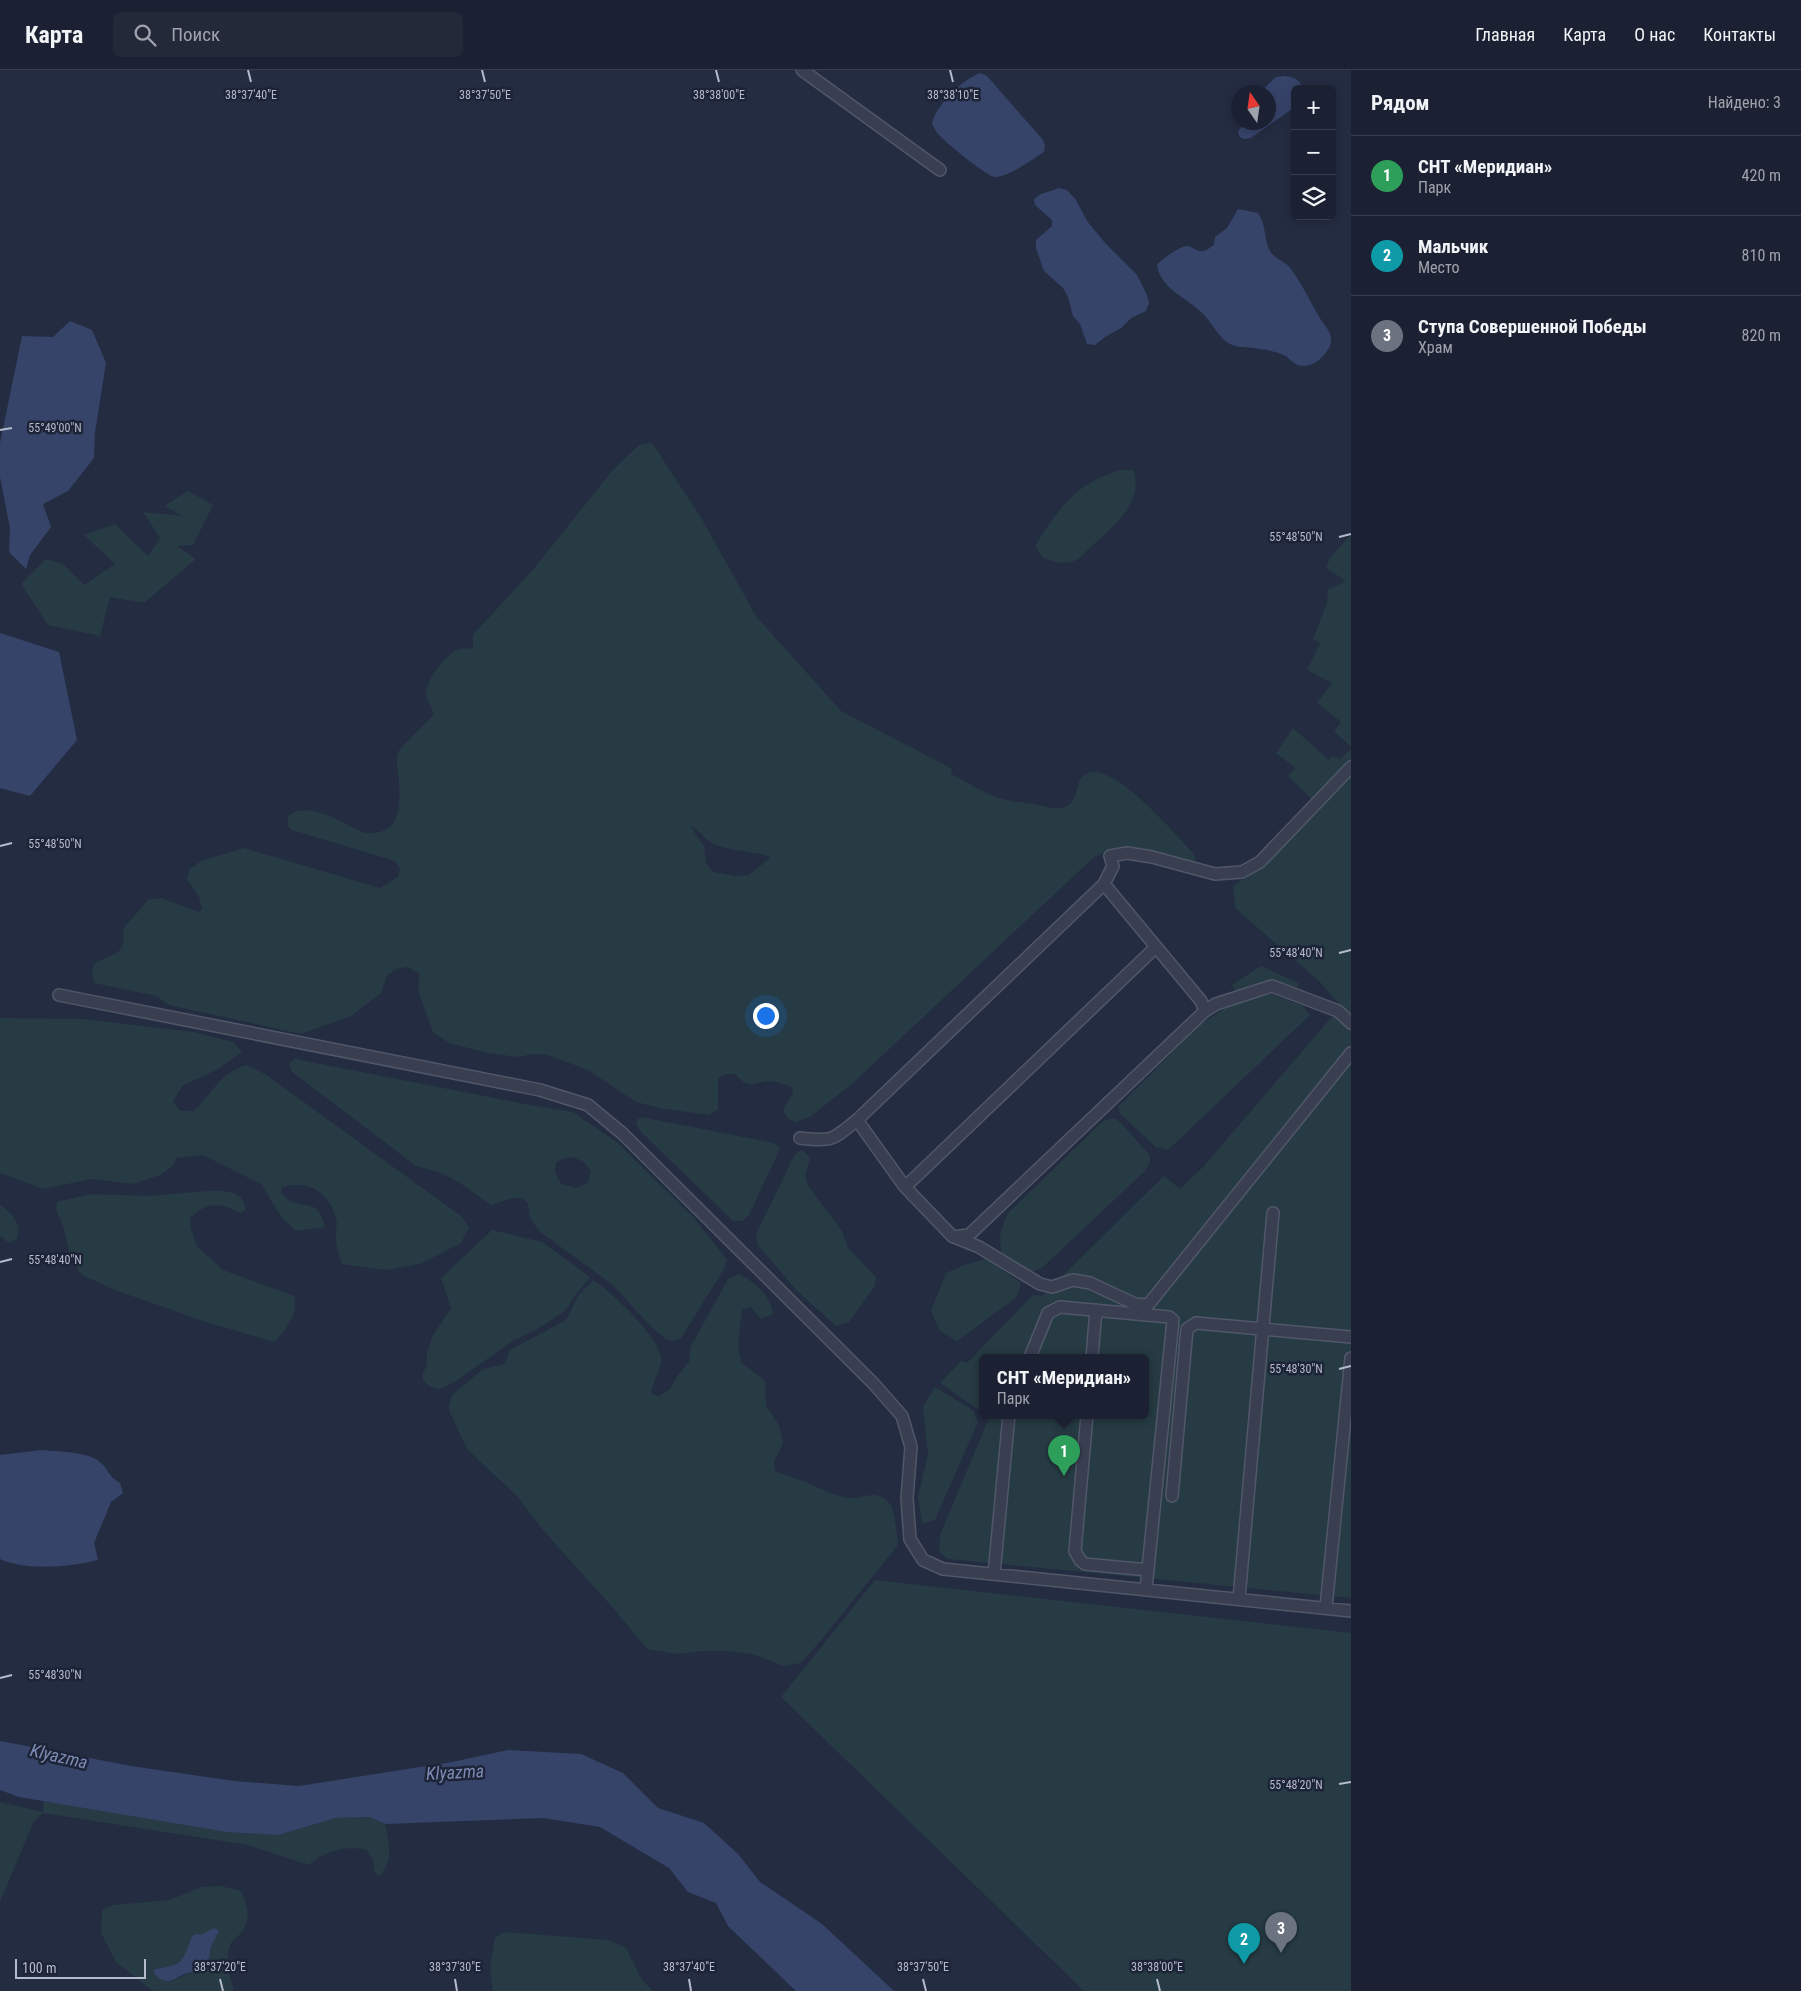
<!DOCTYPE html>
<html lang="ru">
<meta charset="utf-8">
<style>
:root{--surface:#1b2132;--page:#24293a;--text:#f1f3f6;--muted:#a0a3ac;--line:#393e4d;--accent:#bca0f2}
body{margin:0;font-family:"Roboto Condensed",sans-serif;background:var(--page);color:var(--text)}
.controls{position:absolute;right:15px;top:15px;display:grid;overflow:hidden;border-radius:8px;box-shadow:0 2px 12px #0003}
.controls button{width:45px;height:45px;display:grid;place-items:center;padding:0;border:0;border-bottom:1px solid var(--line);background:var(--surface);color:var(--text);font:25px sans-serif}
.compass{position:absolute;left:1231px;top:15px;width:45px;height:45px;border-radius:50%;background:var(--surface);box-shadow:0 2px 12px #0003;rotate:347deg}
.scale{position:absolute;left:15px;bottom:12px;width:131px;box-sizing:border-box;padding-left:5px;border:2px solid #b5bbcc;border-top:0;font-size:14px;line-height:18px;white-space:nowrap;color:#b5bbcc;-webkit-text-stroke:4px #1d2437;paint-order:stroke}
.you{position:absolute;left:765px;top:945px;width:18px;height:18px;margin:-12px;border:4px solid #fff;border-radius:50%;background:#1a73e8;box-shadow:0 0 0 8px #1a73e833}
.badge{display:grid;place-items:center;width:32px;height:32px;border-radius:50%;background:var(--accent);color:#fff;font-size:16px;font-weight:700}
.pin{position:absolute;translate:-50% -41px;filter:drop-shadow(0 1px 2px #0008)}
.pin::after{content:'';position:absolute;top:26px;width:18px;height:15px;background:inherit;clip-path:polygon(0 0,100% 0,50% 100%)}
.popup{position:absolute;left:979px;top:1284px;width:170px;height:65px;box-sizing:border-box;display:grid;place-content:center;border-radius:8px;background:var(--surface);filter:drop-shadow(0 1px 4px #0005);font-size:16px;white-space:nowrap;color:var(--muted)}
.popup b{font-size:19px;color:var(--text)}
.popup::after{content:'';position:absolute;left:50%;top:100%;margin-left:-10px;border:10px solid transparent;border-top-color:var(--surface)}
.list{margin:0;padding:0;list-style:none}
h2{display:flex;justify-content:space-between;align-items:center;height:65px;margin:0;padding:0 20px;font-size:21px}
h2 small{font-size:16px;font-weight:400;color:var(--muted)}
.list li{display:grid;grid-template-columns:32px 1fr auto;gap:15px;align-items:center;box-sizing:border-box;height:80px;padding:0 20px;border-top:1px solid var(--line)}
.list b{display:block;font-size:19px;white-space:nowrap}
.list p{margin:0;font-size:16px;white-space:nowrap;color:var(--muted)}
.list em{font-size:16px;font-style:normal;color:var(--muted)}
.icon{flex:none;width:28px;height:28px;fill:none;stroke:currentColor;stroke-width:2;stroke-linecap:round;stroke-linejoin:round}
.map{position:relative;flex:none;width:1351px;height:1921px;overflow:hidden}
header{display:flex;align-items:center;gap:30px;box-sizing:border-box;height:70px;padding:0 25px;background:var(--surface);border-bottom:1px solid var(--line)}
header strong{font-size:24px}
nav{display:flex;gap:28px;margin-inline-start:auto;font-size:18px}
.search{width:350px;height:45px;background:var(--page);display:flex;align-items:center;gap:12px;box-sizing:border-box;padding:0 18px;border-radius:8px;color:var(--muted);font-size:19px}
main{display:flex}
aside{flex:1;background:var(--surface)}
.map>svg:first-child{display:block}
.green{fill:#263b43;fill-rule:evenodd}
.water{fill:#37446a}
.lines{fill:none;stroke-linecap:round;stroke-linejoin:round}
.minor-casing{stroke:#505769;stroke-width:14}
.minor{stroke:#393f51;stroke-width:11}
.ticks{fill:none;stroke:#b5bbcc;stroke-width:2}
.labels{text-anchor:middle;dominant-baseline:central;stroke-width:5;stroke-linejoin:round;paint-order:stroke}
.water-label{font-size:18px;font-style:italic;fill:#7c8bb4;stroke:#1d2437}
.ticks-label{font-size:12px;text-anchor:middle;fill:#b5bbcc;stroke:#1d2437;stroke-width:5;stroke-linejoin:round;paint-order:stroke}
</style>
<header>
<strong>Карта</strong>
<div class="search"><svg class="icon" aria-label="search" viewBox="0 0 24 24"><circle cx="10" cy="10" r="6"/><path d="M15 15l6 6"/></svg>Поиск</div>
<nav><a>Главная</a><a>Карта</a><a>О нас</a><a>Контакты</a></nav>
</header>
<main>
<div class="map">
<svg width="1351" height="1921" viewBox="0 0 1351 1921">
<rect width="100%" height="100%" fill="#242c42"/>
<!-- green -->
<path class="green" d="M652,373L702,449L756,546L841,641L951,698V704C967,712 983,723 999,728C1011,732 1025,732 1037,735C1044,736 1053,739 1060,738C1082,735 1072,712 1086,704C1112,689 1176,765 1193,783L1196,789L1194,792H1188L1173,785L1130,777L1113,778L1093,788L852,1014L811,1046L796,1052L788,1049L783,1040L793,1022L792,1017C785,1015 775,1011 768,1011C750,1013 750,1020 735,1004H726L718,1009V1039L709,1045L659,1038L636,1032L588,1000L548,985L533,984L518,987L488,983L449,973L433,962L420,926L418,916L420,904L407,897L396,899L387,906L381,923L351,946L301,964L169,935L156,926L94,913L92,902L94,894C112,882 126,889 123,859L148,830L161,828L198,842L202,839L199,827L187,809L189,800L201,791L244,778L380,818L398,807L400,799L395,791L292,760L287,755L289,745C311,731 339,752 360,761C366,764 372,763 379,762C401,759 400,730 399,712C399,703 394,689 399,681C403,674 426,653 433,645C434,637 426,632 426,624C425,612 446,584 457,580C461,578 468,579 473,578V565L536,496L612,401L639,375ZM690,756C700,760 705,771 716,775C733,781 753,781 771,787L749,805L735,806L713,802L706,793L704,776Z
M1119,400H1134C1143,433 1115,455 1093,475C1088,479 1082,487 1076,490C1065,496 1052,491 1042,487L1035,476C1049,453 1067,426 1090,413C1099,407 1110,404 1119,400Z
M188,421L213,435L193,475L177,476L196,489L144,533L110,527L100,566L48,555L21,514L46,489L63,494L84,515L115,494L84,465L115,454L148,486L160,468L143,442L183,446L164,436Z
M1351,464V677L1334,661L1341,652L1317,633L1332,613L1307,600L1320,573L1313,569L1327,533L1328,520L1346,511L1326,498L1330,488Z
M1293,658L1329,690L1333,686L1340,689L1351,679V1528L948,1489L939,1482L940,1465L989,1348L985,1345H1145V1287H983V1343L940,1313L961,1291L967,1293L1033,1225L1042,1226L1164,1106L1180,1119L1203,1097L1341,936L1319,911L1235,838L1233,816L1253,802L1319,736L1288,706L1295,698L1276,683Z
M1261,896L1298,913V918L1271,910L1236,922L1232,915Z
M1268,923L1303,936L1310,945L1168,1080L1156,1077L1120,1044L1118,1037L1201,954L1227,937Z
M0,948L83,949L194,962L233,972L242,982L218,999L182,1016L173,1032L181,1041H194C207,1029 216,1011 231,1002C235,999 241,997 246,995L265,1004L461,1146L469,1157L461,1173L420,1194L386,1200L342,1194C339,1185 336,1177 336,1167C335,1161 338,1154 336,1148C328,1121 309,1110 282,1117L281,1123C299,1145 318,1122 325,1157L296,1161L282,1148L261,1114L203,1085L176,1088L173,1096L160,1105L133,1114L92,1109L43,1119L0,1103Z
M295,989L530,1035L573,1042L618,1073L695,1149L727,1190L724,1199L681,1268L672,1271L666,1269L651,1257L613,1215L539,1161L530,1148L528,1133L522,1128H513L491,1135L460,1113L441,1103L416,1096L291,1001L289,993ZM573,1087L584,1092L591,1101L588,1112L577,1118L561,1114L555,1102L556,1093L562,1089Z
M641,1047L774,1073L780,1079L749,1145L742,1151H733L641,1062L636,1054L637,1050Z
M1112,1048L1117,1049L1150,1085V1093L1145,1101L1044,1196L1032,1202L1001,1183L1000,1164L1007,1144L1103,1051Z
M802,1080L810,1088L805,1106L809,1117L842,1161L848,1178L876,1207L875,1216L849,1252L836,1256L797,1221L758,1175L756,1164L795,1084Z
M207,1121C224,1121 243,1119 246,1140L240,1143C220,1132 207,1132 190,1148L191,1159L197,1176L223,1200L294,1226C299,1243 286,1261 274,1272L203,1251L115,1220L82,1205L70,1187L64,1158L56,1140L57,1132L91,1124L149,1126Z
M0,1134L12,1145L19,1157L17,1169L9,1173L0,1166Z
M492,1160L542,1172L590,1207L576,1224L566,1240L539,1258L513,1271L456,1311L440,1319L431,1317L423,1311V1303L427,1295V1283L432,1267L451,1238L441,1208Z
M987,1189L1021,1213L1017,1227L957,1271L940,1261L931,1241L946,1203L967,1194Z
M739,1204C754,1211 772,1227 773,1244L761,1249L751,1237L742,1239L738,1275L741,1292L765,1311L766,1336L779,1355L783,1373L774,1392L775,1401C786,1406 797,1408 808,1413C822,1419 835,1427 851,1428C867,1428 876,1418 890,1434C895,1441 897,1466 898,1475L823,1568L801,1593L784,1596L752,1584L727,1581H702L677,1584L647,1579L614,1539L542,1459L518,1427L467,1379L450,1343L449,1335L452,1325L483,1299L505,1294L510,1280L566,1250L578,1226L593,1210C610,1220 659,1267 661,1287C662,1300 652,1312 651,1324L659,1326L670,1319L678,1305L689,1292L691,1276L728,1209Z
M935,1317L974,1341L978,1352L935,1450L922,1454L918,1426L928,1385L923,1337Z
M875,1510L1351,1563V1921H1084L781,1627Z
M44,1731L226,1762L278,1765L336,1748L370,1747L385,1754C389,1774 394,1791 379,1806L374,1802L373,1790L367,1780C347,1775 324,1781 309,1795L248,1775L43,1743L34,1751L0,1832V1732L43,1742Z
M221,1816L241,1821C248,1837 252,1850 240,1864C237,1868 231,1871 230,1875C224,1891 230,1906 234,1921H153L116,1892L101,1863L102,1840L113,1835L169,1830L202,1817ZM218,1865C207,1876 212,1891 203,1902H191L170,1912L157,1898L170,1897L178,1893L185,1886Z
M504,1862L608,1870L626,1878L642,1910L653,1921H493L490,1898L495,1868Z"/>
<!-- water -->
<path class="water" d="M980,3L987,6L1043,70L1045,76L1044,82C1031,90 1009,107 995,107C986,106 945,72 938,64C936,62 934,57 932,54C935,36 963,9 980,3Z
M1284,6C1294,7 1300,9 1303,19H1295V37L1251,68L1243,69L1239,66L1238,61L1246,53L1268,52V22H1260L1276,7Z
M1058,118L1067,120L1076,130L1087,151L1106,174L1137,205L1147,225L1149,233L1146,241L1131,248L1121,258L1105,267L1095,275L1087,274L1080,254L1073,246L1068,227L1063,218L1044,201L1036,178V170L1052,156V150L1035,135L1034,130C1041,121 1050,123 1058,118Z
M1238,139L1258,143C1266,154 1264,168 1269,179C1273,189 1286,191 1291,199C1302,214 1309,229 1318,245C1322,253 1330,259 1331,268C1332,274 1328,280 1324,285C1318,293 1304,300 1294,293C1291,291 1289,288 1286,286C1278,282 1268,280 1260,279C1250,276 1240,279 1230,274C1220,269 1213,255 1206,247C1191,229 1161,221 1157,195C1161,190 1181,175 1188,176C1193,177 1197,182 1203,181C1207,181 1210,177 1214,175L1215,167L1227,158Z
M70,251L92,260L106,293L95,362L94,388L68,421L43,434L51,457L30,485L26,499L9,482L10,458L0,407V373L22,266L53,267Z
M0,563L59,582L77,670L30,726L0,718Z
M42,1380C58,1382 91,1381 102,1394C111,1403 107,1405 120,1413L123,1423L111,1432L94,1473L98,1490C71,1497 26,1501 0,1489V1385Z
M0,1671L131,1696L234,1711L299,1716L452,1692L508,1680L581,1684L623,1703L658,1738L704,1753L738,1784L760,1812L822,1854L894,1921H796L728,1856L716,1833L688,1822L669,1798L600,1757L543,1748L385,1754L370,1747L336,1748L278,1765L226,1762L19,1727L0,1720Z
M214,1858L219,1861L211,1877L207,1901C201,1903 197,1901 191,1902C175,1905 172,1919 155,1905L154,1900C160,1897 165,1898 171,1896C185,1893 187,1878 192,1866L197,1864L201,1865Z"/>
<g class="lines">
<!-- minor casing -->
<g class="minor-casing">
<path id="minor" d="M802,0L940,100
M1104,814L1113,796L1110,786L1127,783L1152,787L1215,804L1242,802L1260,792L1351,697
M59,925L540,1020L588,1035L623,1064L873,1313L902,1346L911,1377L907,1428L910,1469L923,1490L943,1499L1351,1541
M857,1050L1104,814L1201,931L1205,941
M800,1068C833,1072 832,1070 857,1050L905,1117L953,1167L969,1165L1205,941L1216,934L1272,916L1338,941L1351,953
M905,1117L1156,877
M954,1167L979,1177L1040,1214L1052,1217L1073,1210L1090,1213L1135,1234L1148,1235L1351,983
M1030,1287L1048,1243L1060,1237L1169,1247L1173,1250L1146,1519
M1092,1287L1096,1240
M1087,1345L1075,1481L1080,1490L1085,1494L1148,1500
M1172,1426L1187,1259L1196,1253L1351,1267
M994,1504L1009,1345
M1239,1529L1273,1143
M1326,1537L1351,1288"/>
</g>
<!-- minor -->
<use href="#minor" class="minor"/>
</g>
<!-- ticks -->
<path class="ticks" d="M248,0L251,12M482,0L485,12M716,0L719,12M950,0L953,12M0,360L12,358M1339,467L1351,464M0,776L12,773M1339,883L1351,880M0,1192L12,1189M1339,1299L1351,1296M0,1608L12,1605M1339,1714L1351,1712M220,1909L223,1921M455,1909L457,1921M689,1909L691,1921M923,1909L926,1921M1157,1909L1160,1921"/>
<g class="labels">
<!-- water labels -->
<g class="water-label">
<text transform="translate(59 1686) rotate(13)">Klyazma</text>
<text transform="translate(455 1702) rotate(-3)">Klyazma</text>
</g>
</g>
<g class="ticks-label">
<text x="251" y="29">38°37'40"E</text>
<text x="485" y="29">38°37'50"E</text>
<text x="719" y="29">38°38'00"E</text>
<text x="953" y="29">38°38'10"E</text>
<text x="55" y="362">55°49'00"N</text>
<text x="1296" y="471">55°48'50"N</text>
<text x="55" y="778">55°48'50"N</text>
<text x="1296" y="887">55°48'40"N</text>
<text x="55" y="1194">55°48'40"N</text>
<text x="1296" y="1303">55°48'30"N</text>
<text x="55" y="1609">55°48'30"N</text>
<text x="1296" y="1719">55°48'20"N</text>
<text x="220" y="1901">38°37'20"E</text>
<text x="455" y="1901">38°37'30"E</text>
<text x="689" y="1901">38°37'40"E</text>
<text x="923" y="1901">38°37'50"E</text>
<text x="1157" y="1901">38°38'00"E</text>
</g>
</svg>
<div class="controls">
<button>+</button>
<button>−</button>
<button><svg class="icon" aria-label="layers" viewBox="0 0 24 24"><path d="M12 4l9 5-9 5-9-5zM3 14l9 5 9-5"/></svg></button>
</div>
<svg class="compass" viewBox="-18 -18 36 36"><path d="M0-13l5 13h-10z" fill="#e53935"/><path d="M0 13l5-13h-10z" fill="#a0a3ac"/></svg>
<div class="scale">100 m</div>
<div class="you"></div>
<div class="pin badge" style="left:1064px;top:1406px;background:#2e9e5b">1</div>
<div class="popup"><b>СНТ «Меридиан»</b>Парк</div>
<div class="pin badge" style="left:1244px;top:1894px;background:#0f9aa8">2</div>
<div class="pin badge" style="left:1281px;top:1883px;background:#6b7280">3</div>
</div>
<aside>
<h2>Рядом<small>Найдено: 3</small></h2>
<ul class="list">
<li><span class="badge" style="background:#2e9e5b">1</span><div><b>СНТ «Меридиан»</b><p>Парк</p></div><em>420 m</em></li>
<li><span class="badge" style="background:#0f9aa8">2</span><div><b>Мальчик</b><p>Место</p></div><em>810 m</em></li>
<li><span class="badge" style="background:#6b7280">3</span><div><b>Ступа Совершенной Победы</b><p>Храм</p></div><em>820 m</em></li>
</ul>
</aside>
</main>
